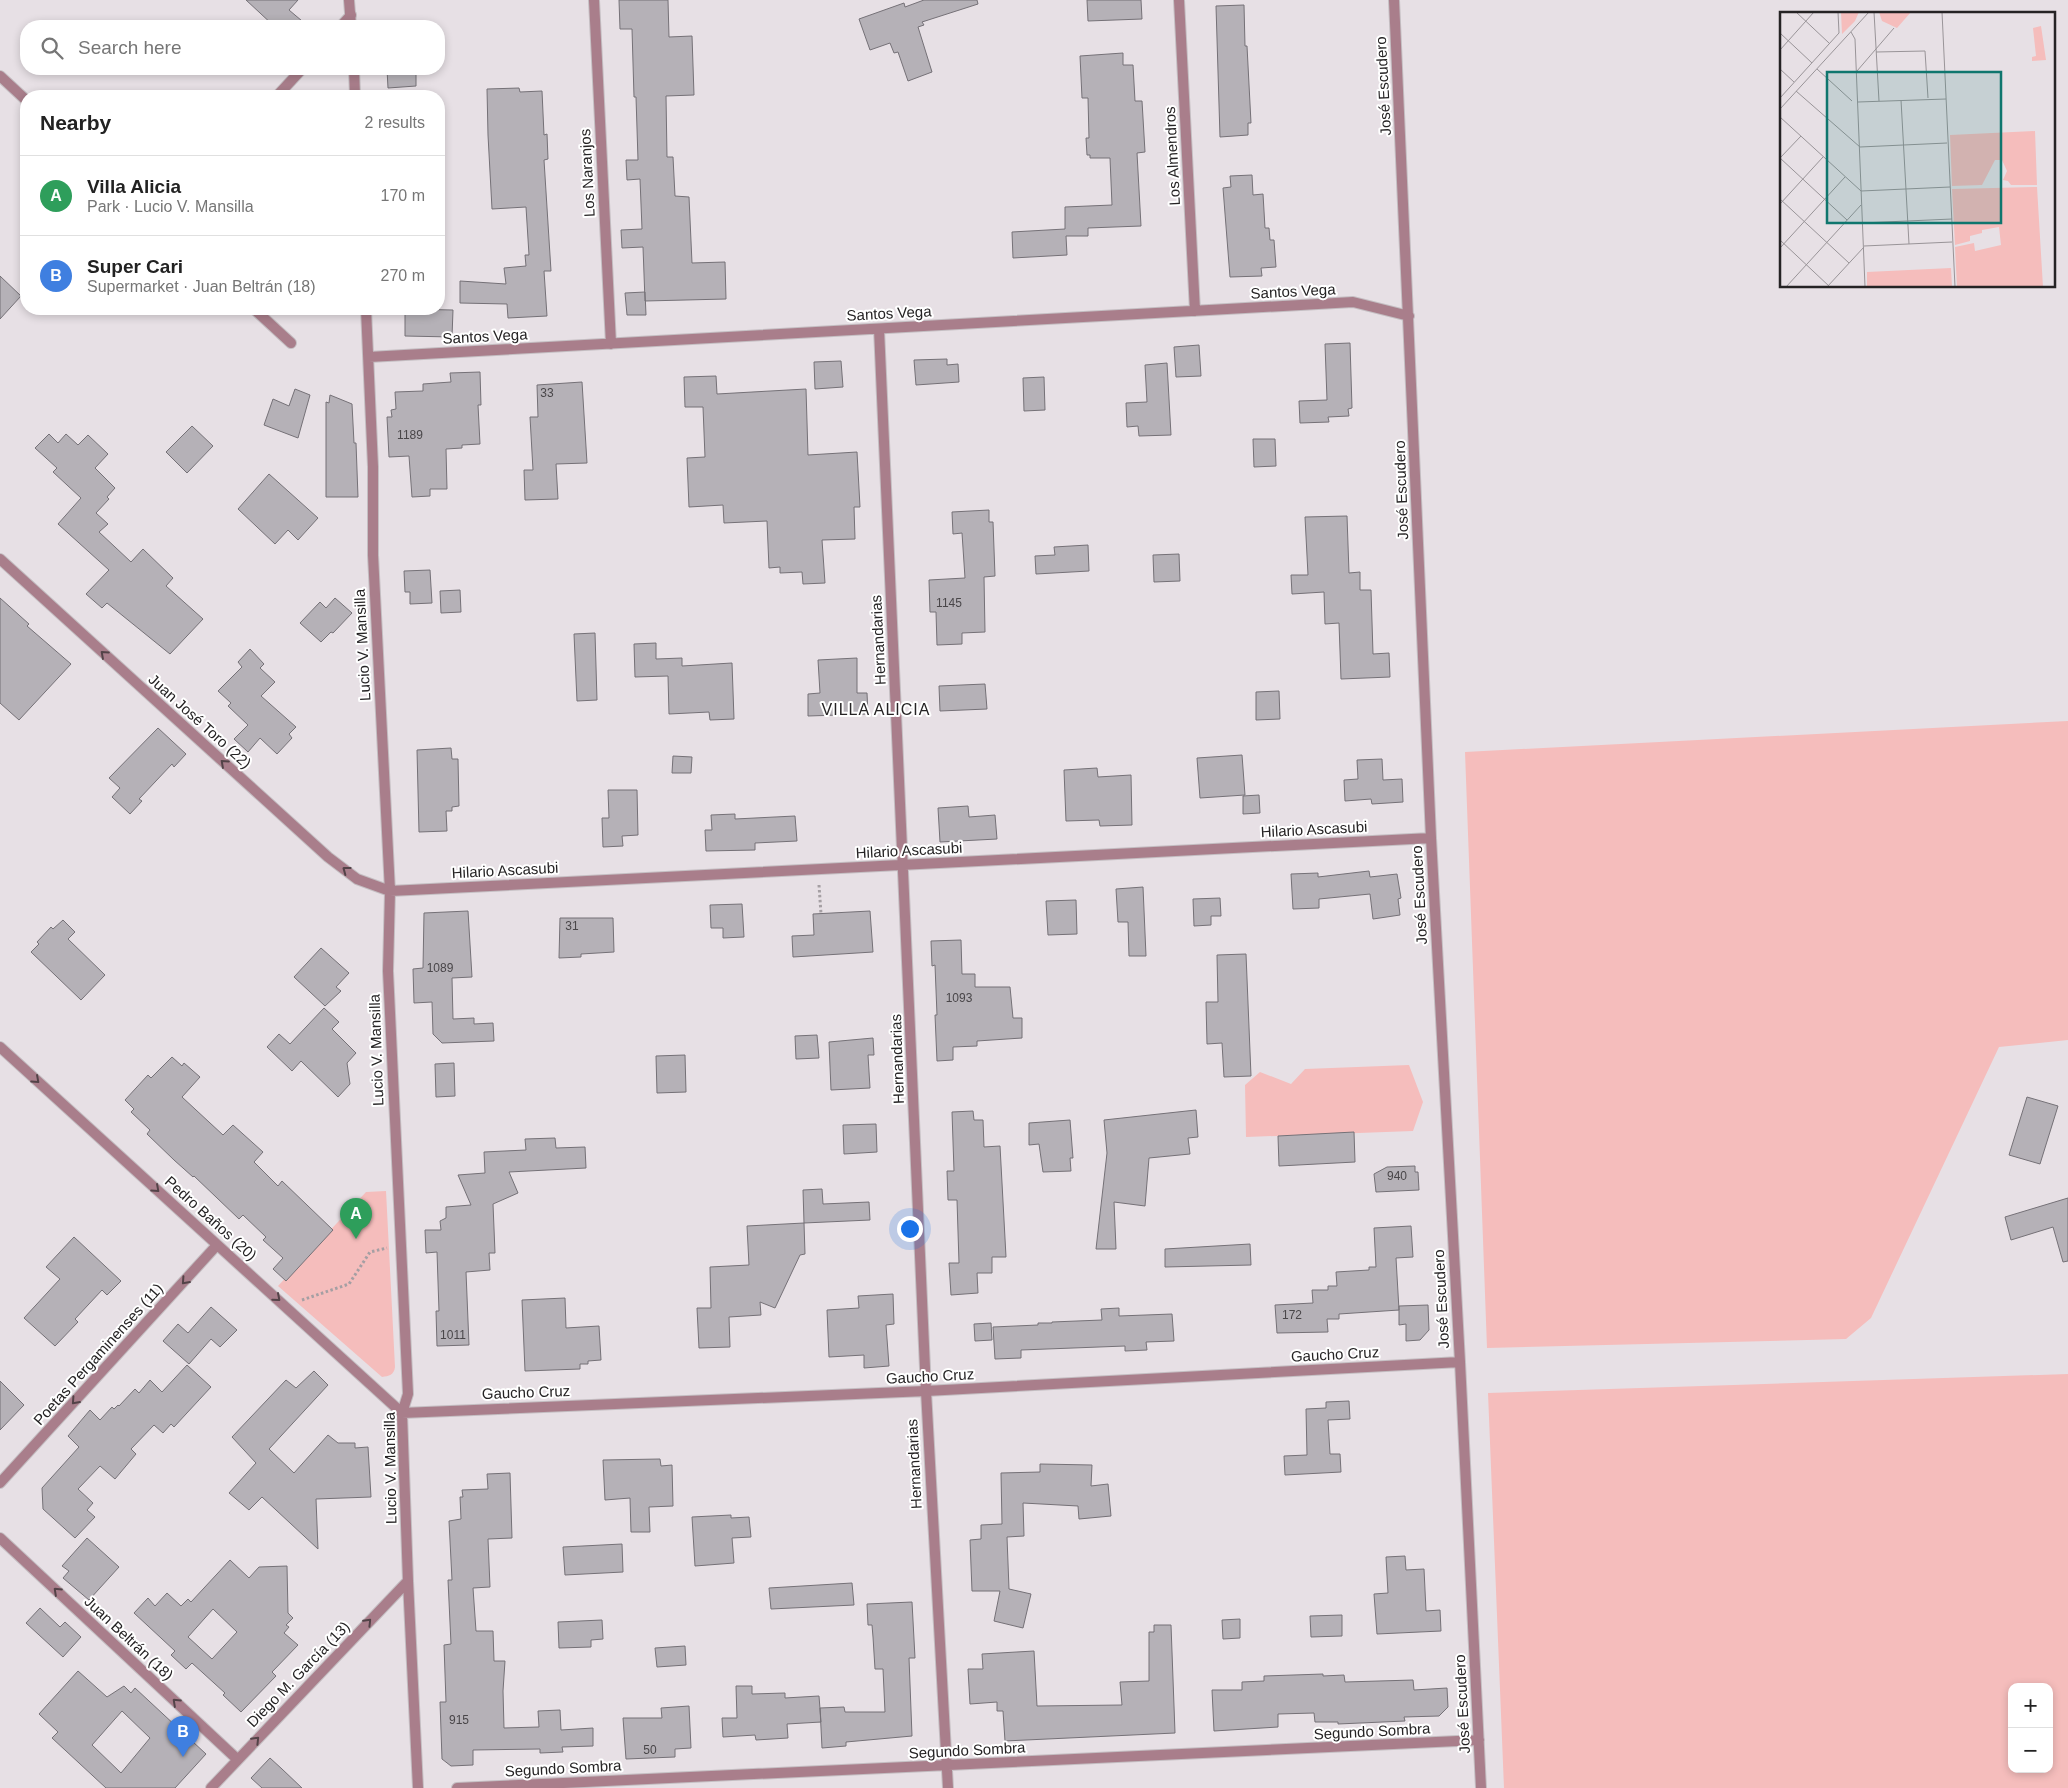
<!DOCTYPE html>
<meta charset="utf-8">
<style>
:root{--surface:#fff;--page:#f2f2f2;--text:#222;--muted:#767676;--line:#e0e0e0;--accent:#306882}
body{margin:0;font-family:Helvetica,sans-serif;background:var(--page);color:var(--text)}
.controls{position:absolute;right:15px;bottom:15px;display:grid;overflow:hidden;border-radius:10px;box-shadow:0 2px 8px #0003}
.controls button{width:45px;height:45px;display:grid;place-items:center;padding:0;border:0;border-bottom:1px solid var(--line);background:var(--surface);color:var(--text);font:25px sans-serif}
.you{position:absolute;left:909px;top:1228px;width:18px;height:18px;margin:-12px;border:4px solid #fff;border-radius:50%;background:#1a73e8;box-shadow:0 0 0 8px #1a73e833}
.badge{display:grid;place-items:center;width:32px;height:32px;border-radius:50%;background:var(--accent);color:#fff;font-size:16px;font-weight:700}
.pin{position:absolute;translate:-50% -41px;filter:drop-shadow(0 1px 2px #0008)}
.pin::after{content:'';position:absolute;top:26px;width:18px;height:15px;background:inherit;clip-path:polygon(0 0,100% 0,50% 100%)}
.list{margin:0;padding:0;list-style:none}
h2{display:flex;justify-content:space-between;align-items:center;height:65px;margin:0;padding:0 20px;font-size:21px}
h2 small{font-size:16px;font-weight:400;color:var(--muted)}
.list li{display:grid;grid-template-columns:32px 1fr auto;gap:15px;align-items:center;box-sizing:border-box;height:80px;padding:0 20px;border-top:1px solid var(--line)}
.list b{display:block;font-size:19px;white-space:nowrap}
.list p{margin:0;font-size:16px;white-space:nowrap;color:var(--muted)}
.list em{font-size:16px;font-style:normal;color:var(--muted)}
.icon{flex:none;width:28px;height:28px;fill:none;stroke:currentColor;stroke-width:2;stroke-linecap:round;stroke-linejoin:round}
.map{position:relative;flex:none;width:2068px;height:1788px;overflow:hidden}
.search{position:absolute;background:var(--surface);box-shadow:0 2px 8px #0003;left:20px;top:20px;width:425px;height:55px;display:flex;align-items:center;gap:12px;box-sizing:border-box;padding:0 18px;border-radius:20px;color:var(--muted);font-size:19px}
.panel{position:absolute;background:var(--surface);box-shadow:0 2px 8px #0003;left:20px;top:90px;width:425px;height:225px;border-radius:20px}
.map>svg:first-child{display:block}
.green{fill:#f5bdbc;fill-rule:evenodd}
.building{fill:#b5b1b7;stroke:#757177;fill-rule:evenodd}
.lines{fill:none;stroke-linecap:round;stroke-linejoin:round}
.lane-casing{stroke:#c4bec2;stroke-width:12}
.street-casing{stroke:#c4bec2;stroke-width:12}
.path{stroke:#a59fa3;stroke-width:3;stroke-dasharray:2.5 2.5;stroke-linecap:butt}
.lane{stroke:#a97e8b;stroke-width:10}
.street{stroke:#a97e8b;stroke-width:10}
.oneway{stroke:#534348}
.labels{text-anchor:middle;dominant-baseline:central;stroke-width:4;stroke-linejoin:round;paint-order:stroke}
.number-label{font-size:12px;fill:#494649}
.street-label{font-size:15px;fill:#252324;stroke:#fff}
.neighbourhood-label{font-size:16px;letter-spacing:1px;fill:#252324;stroke:#fff}
.inset-road{fill:none;stroke:#999498;stroke-width:1}
.view{fill:#0f766e;fill-opacity:0.15;stroke:#0f766e;stroke-width:2.5}
.inset-edge{fill:none;stroke:#252324;stroke-width:2.5}
</style>
<div class="map">
<svg width="2068" height="1788" viewBox="0 0 2068 1788">
<rect width="100%" height="100%" fill="#e7e0e5"/>
<!-- green -->
<path class="green" d="M2068,721V1040L1999,1047L1871,1318L1846,1339L1487,1348L1465,752Z
M1409,1065L1423,1102L1413,1131L1246,1137L1245,1085L1260,1072L1291,1084L1305,1069Z
M386,1191L395,1367C394,1375 389,1376 382,1377L278,1286L366,1192Z
M2068,1374V1788H1504L1488,1393ZM2012,1687H2049V1769H2012Z"/>
<!-- building -->
<path class="building" d="M246,0H298L289,10L308,26H274Z
M619,0H668L669,37L692,36L694,95L666,96L667,157H673L675,196L689,197L692,263L725,262L726,299L645,301L643,247L622,248L621,230L642,229L640,179L627,180L626,160H638L636,97H634L632,29H620Z
M924,0H977L978,4L922,22L924,25L918,27L932,72L908,81L898,52L894,53L890,43L870,50L859,19L904,3L905,7Z
M1087,0H1141L1142,19L1088,21Z
M1244,5L1245,46H1247L1251,123H1248V135L1220,137L1216,6Z
M1123,53V65H1133L1135,101H1142L1145,152L1137,153L1141,226L1088,228V236H1066L1067,255L1013,258L1012,232L1065,229V207L1112,205L1110,158H1090V155H1087L1086,138H1089L1088,98H1082L1080,56Z
M387,69H416V86L388,88Z
M519,88L520,92L542,91L544,135L547,134L548,159L544,160L551,271H544L547,316L508,318L507,304L460,303V281L506,284L504,268L526,266L525,255H529L526,207L492,209L488,135L487,89Z
M1252,175L1253,195L1263,194L1265,228H1269L1270,240H1274L1276,267L1261,268L1262,276L1230,277L1223,188L1231,187L1230,176Z
M0,276L21,296L0,319Z
M645,292L646,315H627L625,293Z
M405,309L453,310L452,337L405,336Z
M1350,343L1352,408L1348,409L1349,416L1328,417L1329,422L1300,423L1299,401L1327,400L1325,344Z
M1199,345L1201,376L1176,377L1174,347Z
M947,359V365L958,364L959,382L916,385L914,360Z
M841,361L843,387L815,389L814,362Z
M1167,363L1171,435L1139,436L1138,426L1127,427L1126,403L1147,402L1145,365Z
M480,372L481,405H478L480,444L462,445V448L446,449L447,489H430V496L412,497L409,456L389,457L387,417H392L391,410L396,409L395,392L423,391V384L451,382L450,373Z
M716,376L717,394L806,389L808,455L857,452L860,507H854L855,539L822,540L825,583L803,584L802,572L780,573V567L769,568L767,521L724,523L723,505L689,507L687,458L705,457L703,407H685L684,377Z
M1044,377L1045,410L1024,411L1023,378Z
M582,382L587,463L556,464L558,499L525,500L524,470H533L530,417H538L537,385Z
M295,389L310,395L298,438L264,425L273,399L289,406Z
M330,395L352,404L354,443H356L358,497H326V402L329,403Z
M192,426L213,446L187,473L166,452Z
M49,434L58,443L66,434L78,445L88,435L108,454L95,468L115,488L107,497L109,499L96,513L108,524L99,532L131,562L143,549L173,578L166,586L203,619L170,654L107,603L102,608L86,594L109,570L58,524L81,498L53,472L57,468L35,448Z
M1253,439H1275L1276,466L1254,467Z
M269,474L318,518L298,540L288,530L275,544L238,509Z
M989,510V522H993L995,576L984,577L985,632L962,633V644L937,645L936,612H930L929,580L965,578L962,533L953,534L952,512Z
M1347,516L1349,573L1360,572V590H1371L1373,654L1389,653L1390,677L1341,679L1339,623L1325,624L1324,592L1292,594L1291,575H1308L1305,517Z
M1088,545L1089,571L1036,574L1035,556L1055,555L1054,547Z
M1179,554L1180,581L1154,582L1153,555Z
M430,570L432,603L410,604V592H405L404,571Z
M460,590L461,612L441,613L440,591Z
M0,598L29,624L27,626L71,664L19,720L0,703Z
M335,598L352,613L333,633L331,632L321,642L300,623L320,602L326,608Z
M595,633L597,700L577,701L574,634Z
M656,643V659L682,658V666L732,663L734,719L710,720L709,712L669,714L668,676L635,677L634,644Z
M250,649L264,664L260,668L275,682L261,696L296,727L289,734L292,738L277,754L260,738L248,752L234,739L248,725L228,706L231,703L218,691L242,667L238,662Z
M857,658V693H867L868,714L808,716V694L820,693L818,660Z
M985,684L987,709L940,711L939,686Z
M1279,691L1280,719L1256,720V692Z
M158,728L186,754L174,767L172,764L139,799L142,801L130,814L112,797L120,788L109,778Z
M451,748L452,759H458L459,806L452,807V811H446L447,831L419,832L417,750Z
M1242,755L1245,795L1200,798L1197,758Z
M673,756L692,757L691,773H672Z
M1382,759L1383,780L1402,779L1403,802L1372,804L1371,799L1345,801L1344,780L1358,779L1357,760Z
M1097,768L1098,777L1131,775L1132,825L1100,826L1099,820L1066,821L1064,770Z
M608,790H637L638,835L622,836L623,846L603,847L602,818H609Z
M1259,795L1260,813L1243,814V796Z
M968,806L969,817L995,815L997,839L940,842L938,808Z
M735,814V819L795,816L797,841L755,843V850L706,851L705,830H712L711,815Z
M1369,871L1370,877L1397,874L1401,898L1398,899L1400,915L1373,919L1370,894L1319,899V908L1293,909L1291,874L1318,873V877Z
M1143,887L1146,956H1129L1128,922H1118L1116,889Z
M1220,898L1221,916H1211V925L1194,926L1193,899Z
M1076,900L1077,934L1048,935L1046,901Z
M742,904L744,937L723,938V928H711L710,905Z
M468,911L472,977L452,978L453,1019L474,1018V1024L493,1023L494,1041L442,1043L433,1034L432,1002L414,1003L413,969L423,968L424,913Z
M870,911L873,952L793,957L792,936L814,935L813,914Z
M560,918H613L614,952L581,954V957L559,958Z
M63,920L75,932L68,939L105,975L81,1000L31,952L39,944L37,942L51,927L53,929Z
M961,940L962,974H975V987H1010L1013,1018H1022V1038L977,1041V1046L953,1047V1060L937,1061L935,1015H937L935,965L932,966L931,941Z
M321,948L349,973L336,987L341,991L325,1006L294,977Z
M1246,954L1251,1076L1224,1077L1222,1043L1207,1044L1206,1002H1218L1217,955Z
M324,1008L339,1022L332,1029L356,1053L347,1063L350,1084L338,1097L301,1061L292,1071L267,1047L279,1034L290,1044Z
M817,1035L819,1058L796,1059L795,1036Z
M873,1038L874,1055H868L870,1088L831,1090L829,1042Z
M685,1055L686,1092L657,1093L656,1056Z
M172,1057L182,1066L184,1063L200,1077L182,1097L223,1135L233,1125L263,1152L254,1162L278,1186L282,1181L333,1230L286,1281L273,1269L283,1258L263,1240L266,1237L243,1215L239,1219L194,1176L193,1177L174,1160L147,1134L150,1130L131,1112L134,1109L125,1100L148,1075L151,1078Z
M454,1063L455,1096L436,1097L435,1064Z
M2027,1097L2058,1106L2040,1164L2009,1155Z
M1196,1110L1198,1137L1188,1138L1190,1154L1149,1158L1145,1206L1114,1202L1116,1249H1096L1107,1153L1104,1120Z
M973,1111L974,1120H983L984,1147L1000,1146L1006,1257H992V1273H977L978,1293L951,1295L949,1263H959L957,1200H948L947,1171H954L952,1112Z
M1070,1120L1073,1158H1070L1071,1171L1043,1172L1039,1144L1029,1145V1123Z
M876,1124L877,1152L844,1154L843,1125Z
M1354,1132L1355,1162L1279,1166L1278,1136Z
M555,1138L556,1148L585,1147L586,1168L509,1172L518,1193L493,1204L495,1253H489L490,1270L466,1272L469,1345L437,1346L436,1311H439L437,1252L426,1253L425,1230H441L440,1221L446,1218V1207L471,1205L458,1175L485,1173L484,1152L526,1150L525,1139Z
M1415,1166V1172H1418L1419,1190L1376,1192L1374,1174L1387,1167Z
M822,1189L823,1204L869,1202L870,1220L804,1223L803,1190Z
M2068,1198V1261L2063,1262L2053,1227L2011,1240L2005,1217Z
M804,1223L805,1254L800,1255L775,1308L760,1302L761,1315L729,1317L730,1347L699,1348L697,1308H711L710,1267L749,1265L747,1226Z
M1411,1226L1413,1257L1396,1258L1399,1310L1339,1314V1319H1327L1328,1332L1277,1333L1275,1305L1313,1303L1312,1290H1328V1286H1337L1336,1272L1369,1270V1267H1376L1374,1228Z
M74,1237L121,1281L107,1295L102,1290L75,1319L78,1322L55,1346L24,1318L60,1279L46,1267Z
M1250,1244L1251,1265L1165,1267V1249Z
M893,1294L894,1324L886,1325L889,1366L864,1368V1355L829,1357L827,1310L859,1308L858,1296Z
M565,1298L566,1328L599,1326L601,1360L588,1361V1364H580V1369L525,1371L522,1300Z
M1428,1305L1429,1330L1420,1340L1406,1341V1324L1399,1325V1306Z
M211,1307L237,1330L220,1347L211,1339L189,1364L163,1341L178,1324L188,1333Z
M1119,1308V1316L1172,1314L1174,1341L1146,1342L1147,1350L1125,1351V1346L1021,1350V1358L995,1359L993,1327L1038,1325V1323H1052V1322L1102,1320L1101,1309Z
M991,1323L992,1340L975,1341L974,1324Z
M187,1365L211,1387L174,1427L171,1424L163,1433L154,1425L131,1449L136,1454L115,1479L100,1466L78,1489L93,1503L87,1510L95,1517L75,1538L43,1509L42,1488L79,1447L68,1436L90,1410L100,1420L112,1407L114,1409L118,1405L119,1406L135,1389L139,1393L150,1380L162,1392Z
M314,1371L328,1385L269,1449L294,1473L328,1435L338,1443H355V1448L368,1447L371,1497L316,1499L318,1549L262,1497L249,1510L229,1493L256,1463L232,1437L286,1380L296,1388Z
M0,1381L24,1405L0,1430Z
M1349,1401L1350,1419L1328,1420L1330,1454H1340L1341,1472L1285,1475L1284,1456L1307,1455L1306,1409L1326,1408V1402Z
M660,1459L661,1466L672,1465L673,1506L649,1507L650,1532H631L630,1498L605,1500L603,1460Z
M1040,1464L1092,1465L1091,1486L1108,1484L1111,1516L1079,1519L1078,1506L1023,1503L1024,1536L1007,1537L1009,1589L1031,1594L1023,1628L994,1621L1000,1591H972L970,1540L981,1539V1525L1002,1524L1001,1473L1040,1472Z
M510,1473L512,1538L488,1539L490,1587L473,1588L476,1631H493L494,1661H505L503,1691L504,1728L539,1727L538,1711L560,1710L561,1730L593,1728V1746L562,1747L563,1752L540,1753V1749L473,1750V1765L451,1766L442,1759L440,1702H446L444,1645L451,1644L448,1580H452L449,1521L461,1519L460,1497H463L462,1490L488,1489L487,1474Z
M731,1515V1518L749,1517L751,1537L732,1538L734,1563L695,1566L692,1517Z
M87,1538L119,1567L89,1600L63,1578L69,1571L62,1566Z
M622,1544L623,1572L565,1575L563,1547Z
M1405,1556L1406,1570L1424,1569L1426,1611L1440,1610L1441,1631L1377,1634L1374,1594L1388,1593L1386,1557Z
M230,1560L249,1578L259,1567L287,1566L288,1613L293,1618L286,1625L289,1627L284,1633L298,1645L272,1672L276,1676L241,1712L223,1695L225,1693L192,1663L186,1669L171,1655L175,1651L134,1613L148,1598L155,1606L167,1593L181,1606L188,1599L191,1602ZM213,1609L237,1632L212,1659L188,1637Z
M852,1583L854,1605L771,1609L769,1588Z
M912,1602L915,1658H909L912,1736L846,1742V1746L822,1748L820,1708L844,1707L845,1712H885L883,1669H875L873,1637L872,1625H868L867,1604Z
M40,1608L60,1627L65,1622L81,1637L63,1657L26,1623Z
M1342,1615V1636L1311,1637L1310,1616Z
M1240,1619V1638L1223,1639L1222,1620Z
M602,1620L603,1639L591,1640V1647L559,1648L558,1622Z
M1154,1625H1171L1175,1733L1005,1741L1003,1711H997V1702L970,1704L968,1669H983L982,1654L1034,1651L1037,1706L1122,1705L1120,1682L1149,1681V1632H1154Z
M685,1646L686,1665L657,1667L655,1648Z
M78,1671L107,1697L124,1686L131,1693L135,1688L206,1754L175,1788H106L52,1738L58,1732L39,1714ZM122,1711L150,1738L121,1773L92,1745Z
M1323,1674V1676L1344,1675L1345,1682L1413,1680L1414,1690L1447,1688L1448,1707L1439,1716L1404,1717L1405,1721L1338,1724V1722H1315L1314,1713L1278,1714V1727L1214,1731L1212,1690H1242V1682L1264,1681V1676Z
M736,1686H752V1694L785,1693V1698L819,1696L821,1722L787,1724L788,1738L756,1740L755,1735L723,1737L722,1718H737Z
M689,1706L691,1748L675,1749V1757L626,1759L623,1718H662L661,1708Z
M270,1758L282,1769L302,1788H262L251,1778Z"/>
<g class="lines">
<!-- lane casing -->
<g class="lane-casing">
<path id="lane" d="M341,26L351,15
M277,96L302,69"/>
</g>
<!-- street casing -->
<g class="street-casing">
<path id="street" d="M349,0L351,26
M594,0L611,344
M1179,0L1195,311
M1394,0L1431,838L1460,1362L1481,1788
M354,69L355,96
M0,76L26,100
M254,309L291,343
M366,309L373,467V555L390,891L388,971L408,1394L402,1413L408,1581L418,1788
M879,329L926,1391L948,1788
M369,357L1353,302L1409,316
M0,559L328,857L357,879L390,891L1431,838
M0,1047L402,1413L926,1391L1460,1362
M0,1483L217,1245
M0,1538L237,1759
M211,1788L408,1581
M457,1788L1479,1740"/>
</g>
<!-- path -->
<path class="path" d="M819,885L821,914
M302,1300L349,1284L370,1252L387,1248"/>
<!-- lane -->
<use href="#lane" class="lane"/>
<!-- street -->
<use href="#street" class="street"/>
</g>
<!-- one-way arrows -->
<defs><path id="oneway-chevron" d="M-2-3.5L2.5 0L-2 3.5" fill="none" stroke-width="1.6" stroke-linecap="round" stroke-linejoin="round" transform="scale(1.25)"/></defs>
<g class="oneway">
<use href="#oneway-chevron" transform="translate(104 654) rotate(-138)"/>
<use href="#oneway-chevron" transform="translate(224 763) rotate(-138)"/>
<use href="#oneway-chevron" transform="translate(346 870) rotate(-143)"/>
<use href="#oneway-chevron" transform="translate(36 1080) rotate(42)"/>
<use href="#oneway-chevron" transform="translate(156 1189) rotate(42)"/>
<use href="#oneway-chevron" transform="translate(185 1281) rotate(132)"/>
<use href="#oneway-chevron" transform="translate(277 1298) rotate(41)"/>
<use href="#oneway-chevron" transform="translate(75 1401) rotate(132)"/>
<use href="#oneway-chevron" transform="translate(57 1591) rotate(-137)"/>
<use href="#oneway-chevron" transform="translate(368 1622) rotate(-46)"/>
<use href="#oneway-chevron" transform="translate(176 1702) rotate(-137)"/>
<use href="#oneway-chevron" transform="translate(256 1740) rotate(-46)"/>
</g>
<g class="labels">
<!-- number labels -->
<g class="number-label">
<text x="547" y="393">33</text>
<text x="410" y="435">1189</text>
<text x="949" y="603">1145</text>
<text x="572" y="926">31</text>
<text x="440" y="968">1089</text>
<text x="959" y="998">1093</text>
<text x="1397" y="1176">940</text>
<text x="1292" y="1315">172</text>
<text x="453" y="1335">1011</text>
<text x="459" y="1720">915</text>
<text x="650" y="1750">50</text>
</g>
<!-- street labels -->
<g class="street-label">
<text transform="translate(1383 86) rotate(-93)">José Escudero</text>
<text transform="translate(1172 156) rotate(-93)">Los Almendros</text>
<text transform="translate(587 173) rotate(-93)">Los Naranjos</text>
<text transform="translate(1293 291) rotate(-3)">Santos Vega</text>
<text transform="translate(889 313) rotate(-3)">Santos Vega</text>
<text transform="translate(485 336) rotate(-3)">Santos Vega</text>
<text transform="translate(1401 490) rotate(-92)">José Escudero</text>
<text transform="translate(878 640) rotate(-93)">Hernandarias</text>
<text transform="translate(362 645) rotate(-93)">Lucio V. Mansilla</text>
<text transform="translate(200 721) rotate(42)">Juan José Toro (22)</text>
<text transform="translate(1314 829) rotate(-3)">Hilario Ascasubi</text>
<text transform="translate(909 850) rotate(-3)">Hilario Ascasubi</text>
<text transform="translate(505 870) rotate(-3)">Hilario Ascasubi</text>
<text transform="translate(1419 895) rotate(-93)">José Escudero</text>
<text transform="translate(376 1050) rotate(-92)">Lucio V. Mansilla</text>
<text transform="translate(897 1059) rotate(-92)">Hernandarias</text>
<text transform="translate(211 1218) rotate(42)">Pedro Baños (20)</text>
<text transform="translate(1441 1299) rotate(-93)">José Escudero</text>
<text transform="translate(98 1354) rotate(-48)">Poetas Pergaminenses (11)</text>
<text transform="translate(1335 1354) rotate(-3)">Gaucho Cruz</text>
<text transform="translate(930 1376) rotate(-3)">Gaucho Cruz</text>
<text transform="translate(526 1392) rotate(-2)">Gaucho Cruz</text>
<text transform="translate(914 1464) rotate(-93)">Hernandarias</text>
<text transform="translate(390 1468) rotate(-91)">Lucio V. Mansilla</text>
<text transform="translate(129 1638) rotate(43)">Juan Beltrán (18)</text>
<text transform="translate(298 1674) rotate(-46)">Diego M. García (13)</text>
<text transform="translate(1462 1704) rotate(-93)">José Escudero</text>
<text transform="translate(1372 1731) rotate(-3)">Segundo Sombra</text>
<text transform="translate(967 1750) rotate(-3)">Segundo Sombra</text>
<text transform="translate(563 1768) rotate(-3)">Segundo Sombra</text>
</g>
<!-- neighbourhood labels -->
<g class="neighbourhood-label">
<text x="876" y="709">VILLA ALICIA</text>
</g>
</g>
<!-- overview -->
<g transform="translate(1780 12)">
<rect width="275" height="275" fill="#e7e0e5"/>
<path d="M79,0L75,9L62,22L61,0ZM99,0H131L117,16L102,9ZM261,14L266,48L252,49V45L256,44L253,16ZM255,119L257,173H231L228,169L223,168L227,159L222,148H215L202,173L172,174L170,123ZM257,175L263,275H177L175,235L194,231L195,239L221,233L219,215L202,218V221L190,224V229L175,233L172,177ZM171,256L172,275H87V260Z" fill="#f5bdbc"/>
<path class="inset-road" d="M16,0L49,31M94,0L99,89M162,0L175,275M71,20L75,27L85,275M0,21L32,51M0,38L34,0M96,40L145,39L148,86M0,57L14,70M37,57L72,89M77,59L114,16M16,79L80,135L167,131M0,86L59,21L58,0M121,88L129,232M78,90L166,87M0,97L89,0M0,105L81,179L170,175M0,146L67,208M0,146L21,124M0,187L69,251M0,192L43,145M82,211L172,207M0,228L50,275M84,234L172,230M0,236L65,165M6,275L81,193M47,275L84,235"/>
<path class="view" d="M47,60H221V211H47Z"/>
<rect width="275" height="275" class="inset-edge"/>
</g>
</svg>
<div class="controls">
<button>+</button>
<button>−</button>
</div>
<div class="you"></div>
<div class="pin badge" style="left:356px;top:1239px;background:#2e9e5b">A</div>
<div class="pin badge" style="left:183px;top:1757px;background:#3f7fe0">B</div>
<div class="search"><svg class="icon" aria-label="search" viewBox="0 0 24 24"><circle cx="10" cy="10" r="6"/><path d="M15 15l6 6"/></svg>Search here</div>
<section class="panel">
<h2>Nearby<small>2 results</small></h2>
<ul class="list">
<li><span class="badge" style="background:#2e9e5b">A</span><div><b>Villa Alicia</b><p>Park · Lucio V. Mansilla</p></div><em>170 m</em></li>
<li><span class="badge" style="background:#3f7fe0">B</span><div><b>Super Cari</b><p>Supermarket · Juan Beltrán (18)</p></div><em>270 m</em></li>
</ul>
</section>
</div>
